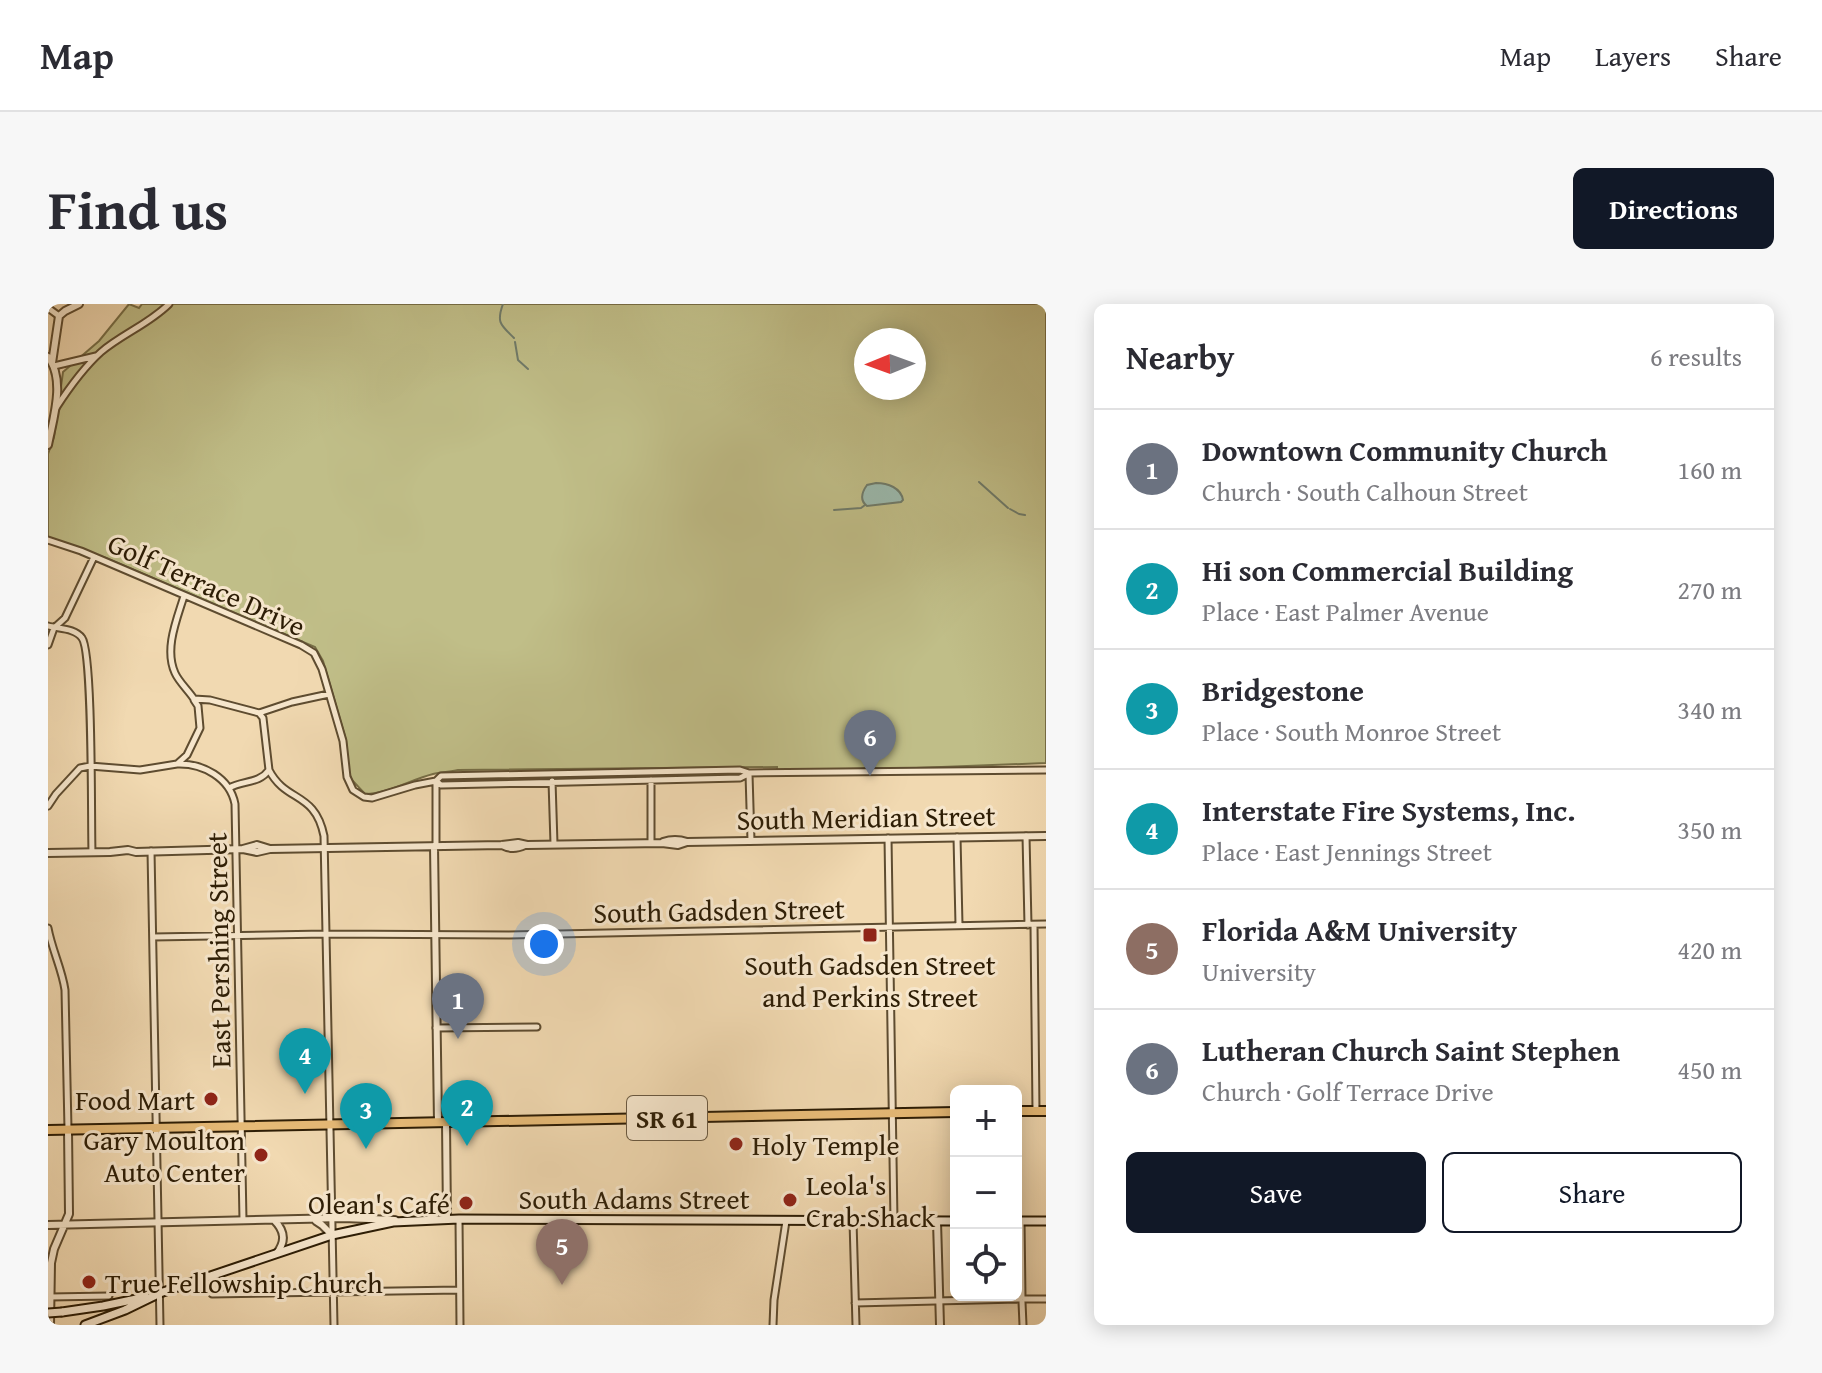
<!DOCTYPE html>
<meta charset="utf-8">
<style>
:root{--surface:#fff;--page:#f7f7f7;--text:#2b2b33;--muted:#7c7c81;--line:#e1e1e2;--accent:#111827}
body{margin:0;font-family:"Gentium Book Plus",serif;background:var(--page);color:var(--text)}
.controls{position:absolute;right:24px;bottom:24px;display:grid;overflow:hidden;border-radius:12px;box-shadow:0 4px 20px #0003}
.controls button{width:72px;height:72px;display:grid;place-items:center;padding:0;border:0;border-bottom:2px solid var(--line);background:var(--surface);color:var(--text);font:40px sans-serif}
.compass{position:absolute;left:806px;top:24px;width:72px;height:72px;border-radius:50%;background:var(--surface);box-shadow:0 4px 20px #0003;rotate:269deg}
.you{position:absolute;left:496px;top:640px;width:28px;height:28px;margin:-20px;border:6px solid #fff;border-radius:50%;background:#1a73e8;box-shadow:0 0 0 12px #1a73e833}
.badge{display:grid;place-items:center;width:52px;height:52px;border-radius:50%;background:var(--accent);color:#fff;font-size:26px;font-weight:700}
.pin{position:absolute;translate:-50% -66px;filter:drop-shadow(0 2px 4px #0008)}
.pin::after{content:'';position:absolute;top:42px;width:28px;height:24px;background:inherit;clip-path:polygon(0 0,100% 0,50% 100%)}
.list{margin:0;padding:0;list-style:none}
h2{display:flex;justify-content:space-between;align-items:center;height:104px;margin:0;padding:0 32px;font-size:34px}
h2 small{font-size:26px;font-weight:400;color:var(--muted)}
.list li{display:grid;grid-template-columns:52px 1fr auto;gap:24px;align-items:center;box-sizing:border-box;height:120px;padding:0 32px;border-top:2px solid var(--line)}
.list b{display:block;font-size:30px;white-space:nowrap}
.list p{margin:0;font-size:26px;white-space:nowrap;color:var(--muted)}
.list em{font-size:26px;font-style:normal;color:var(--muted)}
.actions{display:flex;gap:16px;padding:24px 32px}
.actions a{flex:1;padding:18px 0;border:2px solid var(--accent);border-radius:12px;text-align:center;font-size:28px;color:var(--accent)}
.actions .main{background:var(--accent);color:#fff}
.icon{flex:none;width:44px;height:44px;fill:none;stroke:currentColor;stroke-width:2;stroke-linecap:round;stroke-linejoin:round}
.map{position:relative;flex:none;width:998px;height:1021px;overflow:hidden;border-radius:12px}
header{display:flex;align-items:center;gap:48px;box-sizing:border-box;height:112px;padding:0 40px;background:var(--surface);border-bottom:2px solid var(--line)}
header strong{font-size:38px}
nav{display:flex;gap:44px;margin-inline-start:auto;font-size:28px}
.intro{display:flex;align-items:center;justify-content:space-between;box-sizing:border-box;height:192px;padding:0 48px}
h1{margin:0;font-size:56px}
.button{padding:20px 36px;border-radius:12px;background:var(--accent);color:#fff;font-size:28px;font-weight:700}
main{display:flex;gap:48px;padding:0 48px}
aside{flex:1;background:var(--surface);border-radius:12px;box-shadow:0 4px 20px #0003}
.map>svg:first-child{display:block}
.green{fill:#c0be88;stroke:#766e46;stroke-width:2;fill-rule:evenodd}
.water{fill:#9bbaae;stroke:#6f7b6a;stroke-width:2}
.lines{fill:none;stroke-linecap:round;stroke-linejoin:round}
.stream{stroke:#6f7b6a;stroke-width:2}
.minor-casing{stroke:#5e4c30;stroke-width:9}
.tertiary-casing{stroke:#5e4c30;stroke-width:10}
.secondary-casing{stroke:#2d1d05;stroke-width:11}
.primary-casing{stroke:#2d1d05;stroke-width:12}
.minor{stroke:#f6e6cc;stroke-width:5}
.tertiary{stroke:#f6e6cc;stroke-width:6}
.secondary{stroke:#f6e6cc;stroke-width:7}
.primary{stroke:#e8bc78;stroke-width:8}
.secondary-bridge-casing{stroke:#2d1d05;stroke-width:11;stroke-linecap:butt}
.secondary-bridge{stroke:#f6e6cc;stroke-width:7}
.poi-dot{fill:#8f2418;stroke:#f6e6cc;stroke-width:3}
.labels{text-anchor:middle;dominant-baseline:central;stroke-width:6;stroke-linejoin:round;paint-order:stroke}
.shield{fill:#f6e6cc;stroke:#695941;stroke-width:2}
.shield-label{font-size:26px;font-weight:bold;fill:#2d1d05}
.street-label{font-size:28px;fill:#2d1d05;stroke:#f6e6cc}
.poi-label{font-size:28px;fill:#2d1d05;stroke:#f6e6cc;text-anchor:end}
</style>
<header>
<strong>Map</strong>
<nav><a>Map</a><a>Layers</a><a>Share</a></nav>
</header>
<div class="intro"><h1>Find us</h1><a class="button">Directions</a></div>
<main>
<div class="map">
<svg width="998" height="1021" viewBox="0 0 998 1021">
<rect width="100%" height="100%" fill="#f1d9b1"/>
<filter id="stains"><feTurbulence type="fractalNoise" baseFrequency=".0025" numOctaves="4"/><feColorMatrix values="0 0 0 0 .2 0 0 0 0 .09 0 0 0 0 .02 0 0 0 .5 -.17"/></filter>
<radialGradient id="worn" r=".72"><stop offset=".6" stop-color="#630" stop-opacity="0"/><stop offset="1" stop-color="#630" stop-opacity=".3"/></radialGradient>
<!-- green -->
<path class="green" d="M81,0L91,4L94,0H998V459L868,464L729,466V463L410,466C402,468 393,468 385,470C362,476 341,489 317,490L304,476L300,466L298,436L275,357L267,343L58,254L0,234V150L6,133L15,68L51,37ZM818,36H866V84H818Z"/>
<!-- water -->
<path class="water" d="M828,179C840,179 853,184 855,196L853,198L819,202C811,196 814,188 819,181Z"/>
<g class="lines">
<!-- stream -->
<path class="stream" d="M455,0C448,19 453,21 466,34
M467,38L470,56L480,65
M931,178L960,204
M962,205L971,210L977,211
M786,206L813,204L817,201"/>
<!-- minor casing -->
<g class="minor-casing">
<path id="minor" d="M0,4L11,12
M6,62L48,52
M8,104C21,84 35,64 53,48C74,30 101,20 121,0
M0,236L33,247L253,341L266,349L274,365L295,437L299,473L305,486L316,493L324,494L367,481L388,477L393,472L692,466L701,469L998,466
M136,292C129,315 116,345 127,369C131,378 140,386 146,395L162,396L211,409L244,398L281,390
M0,322C11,325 27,324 34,334C45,349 43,518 44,548
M0,341L6,324L17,314L46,253
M129,460C155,459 182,474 187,500L195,916
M221,466C238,499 267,487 276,532L286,1021
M701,470L703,537
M603,476V539
M388,477L393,481L692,474L700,470
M504,477L506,540
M388,478V542
M181,484C195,476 211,480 221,466L215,414L211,409
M0,502L8,490L32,464L42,462L92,466L129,460L139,451L152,424L150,402L146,396
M978,532L980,621
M909,533L911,621
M840,534L846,917
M103,547L112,1021
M986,621L988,807
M0,624C4,646 14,665 17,686L20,825
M105,633L278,630L461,631L998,620
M388,724L489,723
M411,915L412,1021
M805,917L808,1021
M973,917L974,993
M164,990L411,986
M2,993L61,992
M977,995H998
M974,998L975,1021
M807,999L972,995
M725,1021L726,996L738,917"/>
</g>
<!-- tertiary casing -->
<g class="tertiary-casing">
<path id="tertiary" d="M0,53C18,76 5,115 0,141
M4,59L11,12L17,7L31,0
M615,538C624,535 630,535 639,538L998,532
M454,541C462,545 468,545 477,541
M386,542L390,818
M195,545L209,541L222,545
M0,549L62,548L80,546L88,548L195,545L209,548L222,545L454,541L470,539L479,541L614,539L630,541L639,538
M398,818L399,915
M226,916C237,927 238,937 229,949
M268,917L274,921L284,931
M889,917L892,1021
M0,921L295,914L347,916
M2,1021L3,959L6,945L21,910L20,826"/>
</g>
<!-- secondary casing -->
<g class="secondary-casing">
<path id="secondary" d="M968,917H998
M14,1008L55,1002L98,993
M37,1021L77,1006L112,989L284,931L345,918L411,915L908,917"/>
</g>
<!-- primary casing -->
<g class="primary-casing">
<path id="primary" d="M968,807H998
M0,826L908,808"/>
</g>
<!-- minor -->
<use href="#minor" class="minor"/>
<!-- tertiary -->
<use href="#tertiary" class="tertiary"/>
<!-- secondary -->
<use href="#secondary" class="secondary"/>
<!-- primary -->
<use href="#primary" class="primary"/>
<!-- secondary-bridge casing -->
<g class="secondary-bridge-casing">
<path id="secondary-bridge" d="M0,1009L14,1008"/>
</g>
<!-- secondary-bridge -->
<use href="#secondary-bridge" class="secondary-bridge"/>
</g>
<!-- markers -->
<g class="poi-dot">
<rect x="814" y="623" width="16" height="16" rx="4"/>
<circle cx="163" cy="795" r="8"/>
<circle cx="688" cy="840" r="8"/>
<circle cx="213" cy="851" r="8"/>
<circle cx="742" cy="896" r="8"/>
<circle cx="418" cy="899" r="8"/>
<circle cx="41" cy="978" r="8"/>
</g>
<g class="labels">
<!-- shield labels -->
<rect class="shield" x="579" y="792" width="80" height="44" rx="6"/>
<g class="shield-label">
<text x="619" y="814">SR 61</text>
</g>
<!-- street labels -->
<g class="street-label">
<text transform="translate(159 280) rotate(24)">Golf Terrace Drive</text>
<text transform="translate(818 513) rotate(-1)">South Meridian Street</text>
<text transform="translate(671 606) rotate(-1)">South Gadsden Street</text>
<text transform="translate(170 646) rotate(-91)">East Pershing Street</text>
<text x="586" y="894">South Adams Street</text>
</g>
<!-- poi labels -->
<g class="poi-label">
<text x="822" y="660" text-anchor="middle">South Gadsden Street<tspan x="822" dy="32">and Perkins Street</tspan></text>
<text x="147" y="795">Food Mart</text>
<text x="197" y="835">Gary Moulton<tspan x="197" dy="32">Auto Center</tspan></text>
<text x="704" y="840" text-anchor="start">Holy Temple</text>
<text x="758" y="880" text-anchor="start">Leola's<tspan x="758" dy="32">Crab Shack</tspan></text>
<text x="402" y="899">Olean's Café</text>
<text x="57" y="978" text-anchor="start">True Fellowship Church</text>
</g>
</g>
<rect width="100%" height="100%" filter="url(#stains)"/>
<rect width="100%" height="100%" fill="url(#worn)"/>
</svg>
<div class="controls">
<button>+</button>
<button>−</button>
<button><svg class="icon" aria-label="locate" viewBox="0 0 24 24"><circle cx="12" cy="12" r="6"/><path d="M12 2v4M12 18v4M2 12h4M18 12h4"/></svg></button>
</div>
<svg class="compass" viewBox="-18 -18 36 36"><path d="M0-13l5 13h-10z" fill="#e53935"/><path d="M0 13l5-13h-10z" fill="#7c7c81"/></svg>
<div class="you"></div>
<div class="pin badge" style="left:410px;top:735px;background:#6b7280">1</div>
<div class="pin badge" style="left:419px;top:842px;background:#0f9aa8">2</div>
<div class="pin badge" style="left:318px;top:845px;background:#0f9aa8">3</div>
<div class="pin badge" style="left:257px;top:790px;background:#0f9aa8">4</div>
<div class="pin badge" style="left:514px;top:981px;background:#8d6e63">5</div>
<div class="pin badge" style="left:822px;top:472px;background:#6b7280">6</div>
</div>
<aside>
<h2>Nearby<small>6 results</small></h2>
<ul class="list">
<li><span class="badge" style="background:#6b7280">1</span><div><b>Downtown Community Church</b><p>Church · South Calhoun Street</p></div><em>160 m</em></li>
<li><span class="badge" style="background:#0f9aa8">2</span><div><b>Hi son Commercial Building</b><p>Place · East Palmer Avenue</p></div><em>270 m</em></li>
<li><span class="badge" style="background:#0f9aa8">3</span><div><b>Bridgestone</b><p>Place · South Monroe Street</p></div><em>340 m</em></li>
<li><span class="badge" style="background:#0f9aa8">4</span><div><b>Interstate Fire Systems, Inc.</b><p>Place · East Jennings Street</p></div><em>350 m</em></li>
<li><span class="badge" style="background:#8d6e63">5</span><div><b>Florida A&amp;M University</b><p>University</p></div><em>420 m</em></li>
<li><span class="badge" style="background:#6b7280">6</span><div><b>Lutheran Church Saint Stephen</b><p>Church · Golf Terrace Drive</p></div><em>450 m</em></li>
</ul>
<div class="actions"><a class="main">Save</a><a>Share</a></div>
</aside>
</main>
